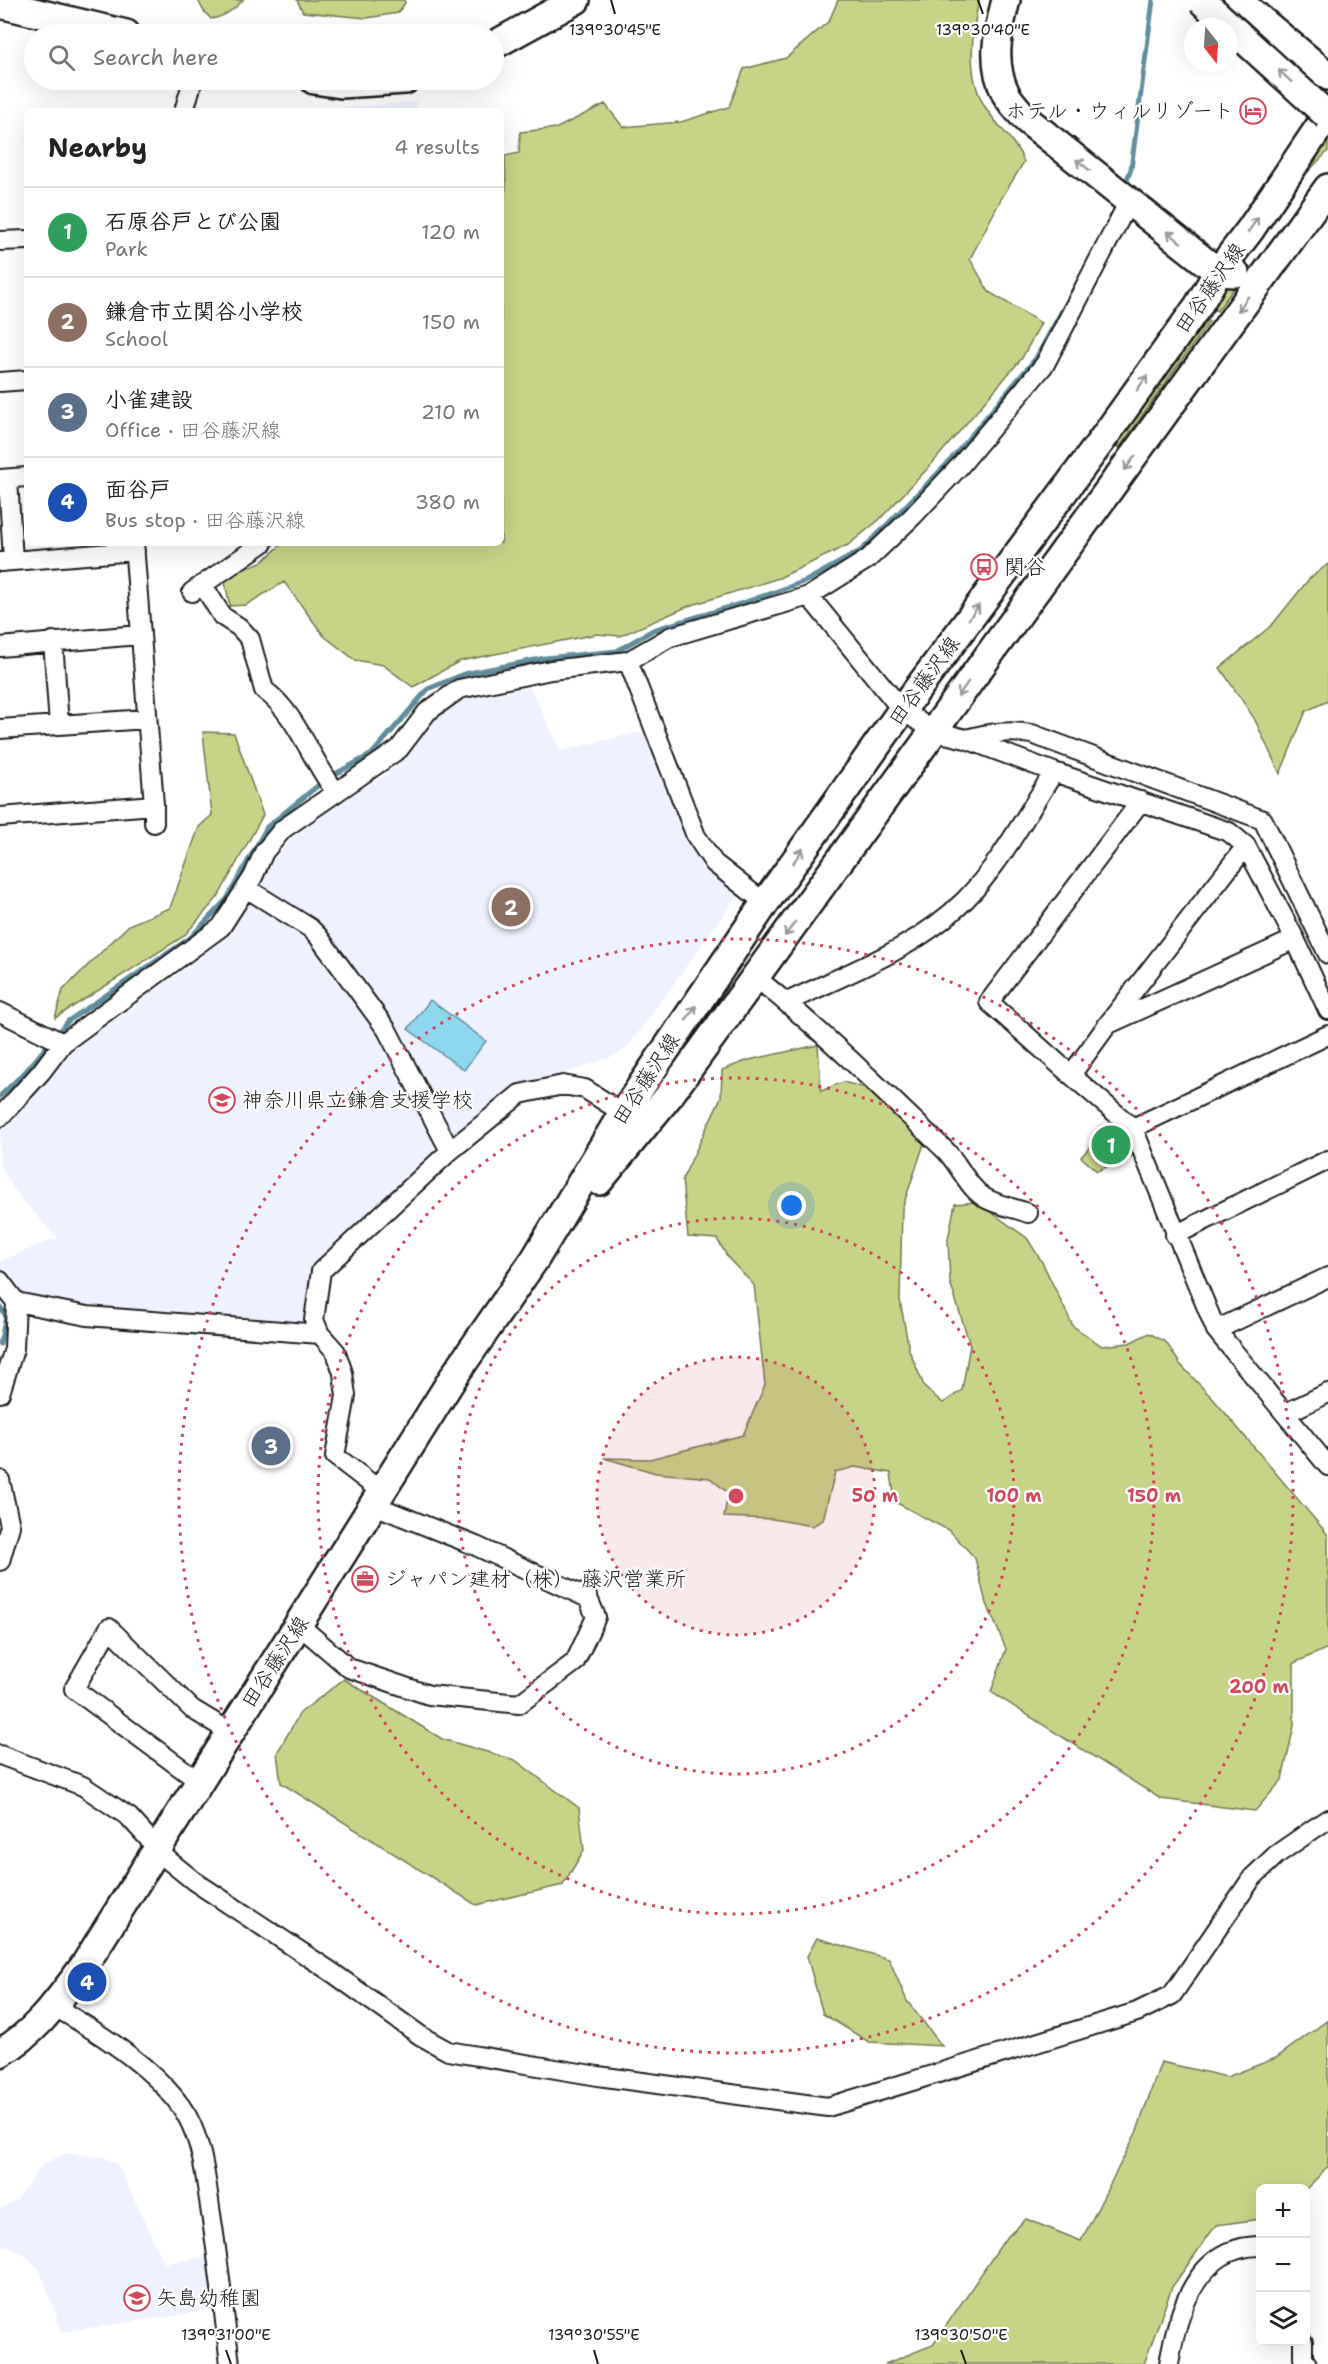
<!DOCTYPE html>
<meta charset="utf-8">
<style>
:root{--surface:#fff;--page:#f6f6f6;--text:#222;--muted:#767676;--line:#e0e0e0;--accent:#ea580c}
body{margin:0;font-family:"Shantell Sans","Klee One",sans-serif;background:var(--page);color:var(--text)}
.controls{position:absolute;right:18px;bottom:18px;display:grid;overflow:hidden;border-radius:9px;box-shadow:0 6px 24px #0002}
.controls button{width:54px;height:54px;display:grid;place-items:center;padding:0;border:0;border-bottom:2px solid var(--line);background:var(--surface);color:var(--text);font:30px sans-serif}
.compass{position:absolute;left:1184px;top:18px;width:54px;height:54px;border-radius:50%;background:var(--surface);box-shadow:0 6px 24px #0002;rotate:163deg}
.you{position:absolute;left:792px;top:1206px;width:21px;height:21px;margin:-15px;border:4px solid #fff;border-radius:50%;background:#1a73e8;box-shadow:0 0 0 9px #1a73e833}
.badge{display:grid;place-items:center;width:39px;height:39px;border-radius:50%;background:var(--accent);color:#fff;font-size:20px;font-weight:700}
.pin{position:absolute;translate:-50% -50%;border:3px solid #fff;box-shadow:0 2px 6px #0006}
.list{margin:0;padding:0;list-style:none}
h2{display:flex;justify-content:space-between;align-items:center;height:78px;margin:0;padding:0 24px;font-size:26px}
h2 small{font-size:20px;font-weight:400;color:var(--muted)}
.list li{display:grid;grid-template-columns:39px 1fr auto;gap:18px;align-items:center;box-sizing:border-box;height:90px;padding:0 24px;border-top:2px solid var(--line)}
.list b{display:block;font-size:22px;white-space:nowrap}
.list p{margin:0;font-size:20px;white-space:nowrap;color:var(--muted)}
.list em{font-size:20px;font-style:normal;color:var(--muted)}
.icon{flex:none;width:33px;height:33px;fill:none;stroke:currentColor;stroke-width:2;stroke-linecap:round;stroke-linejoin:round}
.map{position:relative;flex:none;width:1328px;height:2364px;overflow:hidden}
.search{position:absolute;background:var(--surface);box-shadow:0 6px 24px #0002;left:24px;top:24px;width:480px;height:66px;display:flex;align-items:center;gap:15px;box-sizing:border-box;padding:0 21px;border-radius:33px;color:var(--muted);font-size:22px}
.panel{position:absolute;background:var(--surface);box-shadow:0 6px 24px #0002;left:24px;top:108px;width:480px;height:438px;border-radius:9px}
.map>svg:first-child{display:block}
.built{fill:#eef2fe}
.green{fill:#c7d488;stroke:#727852;stroke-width:1.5}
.water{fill:#8ed8ef;stroke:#608d9b;stroke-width:1.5}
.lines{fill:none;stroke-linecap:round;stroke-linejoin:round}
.stream{stroke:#608d9b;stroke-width:5}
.minor-casing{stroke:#1c1c1c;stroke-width:22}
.secondary-casing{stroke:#1c1c1c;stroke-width:32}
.minor{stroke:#fff;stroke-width:18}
.secondary{stroke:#fff;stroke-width:27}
.secondary-bridge-casing{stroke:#1c1c1c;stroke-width:32;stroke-linecap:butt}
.secondary-bridge{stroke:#fff;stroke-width:27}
.oneway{stroke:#999}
.ticks{fill:none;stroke:#1c1c1c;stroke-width:2}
.ring{fill:none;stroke:#d1495b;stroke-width:3;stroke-dasharray:3 6}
.labels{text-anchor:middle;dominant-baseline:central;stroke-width:4.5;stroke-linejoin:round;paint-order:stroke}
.poi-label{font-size:21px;fill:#1c1c1c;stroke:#fff;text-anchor:start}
.street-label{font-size:21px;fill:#1c1c1c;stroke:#fff}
.ticks-label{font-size:15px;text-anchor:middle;fill:#1c1c1c;stroke:#fff;stroke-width:4.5;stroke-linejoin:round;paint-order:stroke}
.centre{fill:#d1495b;stroke:#fff;stroke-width:3}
.ring-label{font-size:18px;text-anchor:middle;font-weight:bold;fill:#d1495b;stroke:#fff;stroke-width:4.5;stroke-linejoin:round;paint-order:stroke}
</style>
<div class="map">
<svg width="1328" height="2364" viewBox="0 0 1328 2364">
<rect width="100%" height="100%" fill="#fff"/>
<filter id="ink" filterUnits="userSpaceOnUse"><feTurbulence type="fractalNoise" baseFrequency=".0167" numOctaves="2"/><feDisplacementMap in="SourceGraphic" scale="12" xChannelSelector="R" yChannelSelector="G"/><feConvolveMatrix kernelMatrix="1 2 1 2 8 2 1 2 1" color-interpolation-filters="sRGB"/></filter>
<g filter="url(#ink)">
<!-- built -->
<path class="built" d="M416,102L417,111H343V108Z
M530,687L561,751L647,730L654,756L689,843L705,870L737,896L630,1044L619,1054L513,1092L454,1137L398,1029L323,927L261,886L274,860L291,840L321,813L385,775L408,756L443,709L457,701Z
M251,900L311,937L363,1008L428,1124L435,1144L434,1158L330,1253L306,1319L301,1326L116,1312L32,1299L22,1294L10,1284L0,1270V1261L57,1238L16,1192L0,1166V1130L81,1044L200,958L233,931Z
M65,2153L96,2157L101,2155L118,2165L164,2263L211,2256L215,2304L211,2310L62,2332L40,2270L24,2254L0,2244V2209L18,2199L42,2165Z"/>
<!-- green -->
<path class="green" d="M198,0H243C234,9 225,17 211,19L203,10Z
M297,0H405V3L398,13L367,18L303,12Z
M838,0H979C972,33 966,74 984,105C996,126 1015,139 1024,162L1001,199L970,259L989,292L1041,323L1022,358L930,466L879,520L848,545L779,578L689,606L620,636L597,634L460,661L413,687L383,665L355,660L324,636L284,582L246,605L230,606L224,578L263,561L283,543H501V209L506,188L505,156L519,153L520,132L557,128L605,104L623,127L681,122L729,107L744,69L786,58L829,21Z
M1328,129V151L1307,173L1256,243Z
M1224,286H1234V288L1217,311L1209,307Z
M1201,316L1209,322L1119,448L1111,443Z
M1328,564V701L1306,711L1280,774L1254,718L1220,668L1272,625L1309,579Z
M203,732L234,733L263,815L218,897L184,936L55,1018L63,990L129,925L170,908L199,827L212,815Z
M818,1045L821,1091L843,1082L870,1089L925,1141L902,1209L900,1300L909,1350L925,1388L943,1403L962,1390L970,1345L950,1282L948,1239L955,1204L977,1202L1027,1238L1042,1262L1073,1326L1102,1346L1129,1343L1149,1333L1166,1342L1180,1364L1215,1401L1328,1535V1648L1294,1663V1726L1282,1780L1255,1811L1161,1799L991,1692L1006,1649L985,1599L975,1558L950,1531L895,1502L891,1473L855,1467L835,1472L823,1520L812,1526L773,1519L724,1517L728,1493L710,1478L656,1473L604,1458L650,1459L743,1435L765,1385L754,1285L729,1259L717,1239L688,1237L682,1180L721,1097L722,1070L749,1060Z
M1112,1123L1126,1135L1134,1155L1097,1171L1081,1157Z
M344,1679L442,1739L515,1760L579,1808L584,1850L563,1885L476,1905L281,1783L277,1753L300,1713Z
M817,1938L889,1959L907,2001L942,2046L869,2042L823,2014L807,1956Z
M1328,2020V2167L1306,2189L1260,2188V2219L1216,2225L1172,2287L1144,2364H885L933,2345L1005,2239L1026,2219L1081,2241L1137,2131L1161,2062L1227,2077L1276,2058Z"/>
<!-- water -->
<path class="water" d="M430,1000L486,1041L464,1070L408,1029Z"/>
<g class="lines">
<!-- stream -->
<path class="stream" d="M1124,188L1131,169L1153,0
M0,1096L26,1071L68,1021L190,938L227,899L267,827L326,779L372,754L428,689L464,674L545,658L617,651L653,630L740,604L806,581L862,550L947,464L1036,358L1075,287
M0,1307L6,1316L0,1344"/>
<!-- minor casing -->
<g class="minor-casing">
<path id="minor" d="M184,111L193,80
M0,241L27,240
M0,382L27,380
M0,479L27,477
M8,479L13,560
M0,562L135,551
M203,585L222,616L239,627L250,639L264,690C296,712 312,762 336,792
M192,592L263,543
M809,596L902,710L933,731L966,739L1054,772L1229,832L1246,846L1295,939L1328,1010
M53,641L59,725
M0,647L139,635
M628,661L696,836L714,863L765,903
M0,729L147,719
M966,739C989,733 1008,730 1032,734L1263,820L1328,954
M154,805V823
M0,817L154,805L134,543
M1246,846L1108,1024L1071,1075L1133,1128L1216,1330L1328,1466
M246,888L310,928L318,936L387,1030L450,1151
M755,977C822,1030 882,1090 944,1149C959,1163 967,1187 985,1198C997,1205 1014,1208 1028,1213
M787,1002C848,973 916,949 965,900C1001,863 1026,815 1054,772
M0,1012L63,1043
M1111,1023L1295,939
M1071,1075L989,1002L1141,801
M0,1117L41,1072L63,1043L221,927L253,877L264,852L283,829L399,749L427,712L459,689L551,670L628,661L670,637L809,596L868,559L913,516L959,467L1045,364L1129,201
M1133,1128L1328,1035
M1175,1235L1328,1160
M0,1281L16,1302L14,1349L0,1393
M16,1302L87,1316L320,1334
M1216,1330L1328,1277
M1286,1413L1328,1393
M0,1480L10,1526L0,1561
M382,1492L335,1456L346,1396L343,1373L336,1352L320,1334L314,1320L321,1271L450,1151L520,1094L563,1085L585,1089L623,1113L633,1115
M299,1625L349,1668L429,1695L519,1704L575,1662L596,1617L588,1598L476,1546L374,1505
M0,1755L83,1786L129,1817L168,1860L194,1881L333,1973L421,2036L448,2051L598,2076L828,2107L1137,2012L1172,1995L1252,1878L1276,1855L1328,1819
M200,1782L74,1689L109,1628L192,1709L230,1732
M53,2006C97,2031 162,2072 187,2116C203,2145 206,2181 211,2214C219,2264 224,2314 230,2364
M1303,2342V2358L1307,2364
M1169,2364C1177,2312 1197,2246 1260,2246"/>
</g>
<!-- secondary casing -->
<g class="secondary-casing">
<path id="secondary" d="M1006,0C998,31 990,63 1006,94C1011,103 1020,112 1027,120L1218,272L1235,273
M1237,0L1328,76
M0,4L126,34
M494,45L576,0
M314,80L341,84L405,80
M599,1181L668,1097L1328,188
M0,2053C36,2033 60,1998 84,1966L456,1373L535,1259L623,1113L765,903L902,710L1102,440L1198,306L1218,272L1250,230L1328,114"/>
</g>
<!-- minor -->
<use href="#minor" class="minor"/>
<!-- secondary -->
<use href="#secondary" class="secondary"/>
<!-- secondary-bridge casing -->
<g class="secondary-bridge-casing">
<path id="secondary-bridge" d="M1201,0L1328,116"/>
</g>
<!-- secondary-bridge -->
<use href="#secondary-bridge" class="secondary-bridge"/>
</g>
<!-- one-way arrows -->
<defs><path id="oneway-shaft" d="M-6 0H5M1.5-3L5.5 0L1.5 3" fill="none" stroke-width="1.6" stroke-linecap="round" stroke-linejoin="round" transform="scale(1.5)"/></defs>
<g class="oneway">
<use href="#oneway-shaft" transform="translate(1285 76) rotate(-137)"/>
<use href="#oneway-shaft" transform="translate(1083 165) rotate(-142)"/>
<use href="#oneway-shaft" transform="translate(1253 225) rotate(-55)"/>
<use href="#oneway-shaft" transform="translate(1174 237) rotate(-141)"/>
<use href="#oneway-shaft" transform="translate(1243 304) rotate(125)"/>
<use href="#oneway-shaft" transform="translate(1142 383) rotate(-55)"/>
<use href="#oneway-shaft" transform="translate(1130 463) rotate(127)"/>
<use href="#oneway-shaft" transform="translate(974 612) rotate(-54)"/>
<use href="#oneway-shaft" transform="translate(963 689) rotate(125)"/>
<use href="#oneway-shaft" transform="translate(798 856) rotate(-55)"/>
<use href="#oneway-shaft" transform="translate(790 929) rotate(126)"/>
<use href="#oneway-shaft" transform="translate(691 1013) rotate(-56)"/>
</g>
</g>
<!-- ticks -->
<path class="ticks" d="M611,0L615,14M978,0L983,14M226,2350L231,2364M594,2350L598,2364M961,2350L966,2364"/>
<!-- distance rings -->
<circle cx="736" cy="1496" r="139" fill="#d1495b" fill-opacity=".12"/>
<g class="ring">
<circle cx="736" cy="1496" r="139"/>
<circle cx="736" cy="1496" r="278"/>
<circle cx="736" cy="1496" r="418"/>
<circle cx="736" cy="1496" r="557"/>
</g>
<!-- icons -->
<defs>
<g id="hotel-ring" transform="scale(1.35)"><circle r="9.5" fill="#fff" stroke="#d1495b" stroke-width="1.5"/><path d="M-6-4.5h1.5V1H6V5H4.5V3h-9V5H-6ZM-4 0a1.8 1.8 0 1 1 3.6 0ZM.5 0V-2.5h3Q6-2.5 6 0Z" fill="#d1495b"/></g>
<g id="bus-ring" transform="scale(1.35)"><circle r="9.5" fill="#fff" stroke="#d1495b" stroke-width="1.5"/><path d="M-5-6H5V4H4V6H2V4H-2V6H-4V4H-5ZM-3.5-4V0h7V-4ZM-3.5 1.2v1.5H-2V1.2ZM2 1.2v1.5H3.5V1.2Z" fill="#d1495b"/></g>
<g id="school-ring" transform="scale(1.35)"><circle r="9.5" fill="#fff" stroke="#d1495b" stroke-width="1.5"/><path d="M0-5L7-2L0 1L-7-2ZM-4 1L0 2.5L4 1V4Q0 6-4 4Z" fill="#d1495b"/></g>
<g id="office-ring" transform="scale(1.35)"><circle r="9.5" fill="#fff" stroke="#d1495b" stroke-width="1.5"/><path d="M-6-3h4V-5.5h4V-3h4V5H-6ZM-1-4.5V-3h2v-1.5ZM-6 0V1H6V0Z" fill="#d1495b"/></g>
</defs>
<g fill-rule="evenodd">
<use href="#hotel-ring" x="1253" y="111"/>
<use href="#bus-ring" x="984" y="567"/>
<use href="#school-ring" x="222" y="1100"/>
<use href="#office-ring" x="365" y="1579"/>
<use href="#school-ring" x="137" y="2298"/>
</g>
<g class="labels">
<!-- poi labels -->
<g class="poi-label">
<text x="1234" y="111" text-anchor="end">ホテル・ウィルリゾート</text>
<text x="1004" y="567">関谷</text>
<text x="242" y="1100">神奈川県立鎌倉支援学校</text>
<text x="385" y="1579">ジャパン建材（株） 藤沢営業所</text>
<text x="156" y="2298">矢島幼稚園</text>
</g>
<!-- street labels -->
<g class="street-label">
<text transform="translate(1210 288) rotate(-55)">田谷藤沢線</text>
<text transform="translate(924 681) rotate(-54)">田谷藤沢線</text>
<text transform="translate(646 1079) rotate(-57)">田谷藤沢線</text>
<text transform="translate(275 1662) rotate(-57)">田谷藤沢線</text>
</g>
</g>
<g class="ticks-label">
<text x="615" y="35">139°30'45"E</text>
<text x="983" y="35">139°30'40"E</text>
<text x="226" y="2340">139°31'00"E</text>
<text x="594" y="2340">139°30'55"E</text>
<text x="961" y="2340">139°30'50"E</text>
</g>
<circle cx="736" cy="1496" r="9" class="centre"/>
<g class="ring-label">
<text x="875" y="1502">50 m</text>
<text x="1014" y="1502">100 m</text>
<text x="1154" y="1502">150 m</text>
<text x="1259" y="1693">200 m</text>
</g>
</svg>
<div class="controls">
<button>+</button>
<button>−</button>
<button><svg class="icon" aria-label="layers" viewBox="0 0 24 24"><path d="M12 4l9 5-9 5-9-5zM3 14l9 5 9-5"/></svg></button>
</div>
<svg class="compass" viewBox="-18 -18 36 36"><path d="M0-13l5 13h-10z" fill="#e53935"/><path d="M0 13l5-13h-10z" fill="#767676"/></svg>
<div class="you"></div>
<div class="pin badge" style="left:1111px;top:1145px;background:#2e9e5b">1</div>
<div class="pin badge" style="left:511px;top:907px;background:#8d6e63">2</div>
<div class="pin badge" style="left:271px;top:1446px;background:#5c6f8a">3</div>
<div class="pin badge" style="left:87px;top:1982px;background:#1a4fb4">4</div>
<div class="search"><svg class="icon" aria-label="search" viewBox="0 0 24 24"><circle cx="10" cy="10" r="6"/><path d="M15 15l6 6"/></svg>Search here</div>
<section class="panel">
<h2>Nearby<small>4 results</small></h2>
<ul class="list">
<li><span class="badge" style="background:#2e9e5b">1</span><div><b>石原谷戸とび公園</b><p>Park</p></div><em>120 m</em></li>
<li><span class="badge" style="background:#8d6e63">2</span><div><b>鎌倉市立関谷小学校</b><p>School</p></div><em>150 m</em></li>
<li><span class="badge" style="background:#5c6f8a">3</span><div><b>小雀建設</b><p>Office · 田谷藤沢線</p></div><em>210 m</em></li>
<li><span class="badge" style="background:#1a4fb4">4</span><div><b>面谷戸</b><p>Bus stop · 田谷藤沢線</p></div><em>380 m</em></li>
</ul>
</section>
</div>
